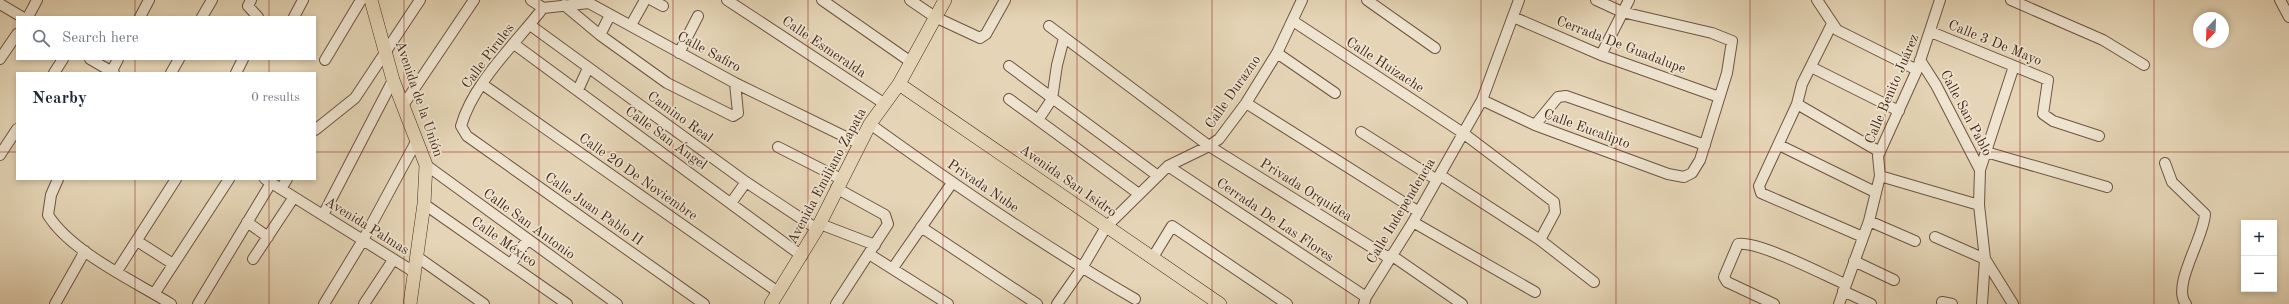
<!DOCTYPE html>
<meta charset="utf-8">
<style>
:root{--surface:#fff;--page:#f6f6f7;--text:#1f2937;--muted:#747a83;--line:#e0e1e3}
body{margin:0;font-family:"Old Standard TT",serif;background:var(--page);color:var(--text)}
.controls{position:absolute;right:12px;bottom:12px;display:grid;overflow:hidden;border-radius:0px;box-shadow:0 2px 6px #0003}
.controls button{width:36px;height:36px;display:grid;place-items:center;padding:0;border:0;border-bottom:1px solid var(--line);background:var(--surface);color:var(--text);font:20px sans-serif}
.compass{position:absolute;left:2193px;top:12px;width:36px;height:36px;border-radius:50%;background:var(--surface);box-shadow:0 2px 6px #0003;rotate:203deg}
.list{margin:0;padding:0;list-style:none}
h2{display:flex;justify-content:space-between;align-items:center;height:52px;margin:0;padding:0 16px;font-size:17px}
h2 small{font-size:13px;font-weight:400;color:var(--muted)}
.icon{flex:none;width:22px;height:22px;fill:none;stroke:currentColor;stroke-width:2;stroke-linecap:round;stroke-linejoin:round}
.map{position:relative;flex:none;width:2289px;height:304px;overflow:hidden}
.search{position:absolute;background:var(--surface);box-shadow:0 2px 6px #0003;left:16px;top:16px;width:300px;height:44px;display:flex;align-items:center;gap:10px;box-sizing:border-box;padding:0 14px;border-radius:0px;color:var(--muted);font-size:15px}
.panel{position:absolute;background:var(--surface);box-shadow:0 2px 6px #0003;left:16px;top:72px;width:300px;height:108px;border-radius:0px}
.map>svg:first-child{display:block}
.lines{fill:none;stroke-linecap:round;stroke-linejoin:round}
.minor-casing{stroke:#6e5442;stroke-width:12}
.major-casing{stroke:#47291b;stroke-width:14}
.minor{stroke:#eee4d0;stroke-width:10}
.major{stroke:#e5d5b6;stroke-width:13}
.grid{fill:none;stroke:#8f2418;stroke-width:1;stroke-opacity:0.55}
.labels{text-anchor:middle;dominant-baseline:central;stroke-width:3.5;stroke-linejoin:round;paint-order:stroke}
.street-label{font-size:14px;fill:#47291b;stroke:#eee4d0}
</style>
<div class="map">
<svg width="2289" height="304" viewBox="0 0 2289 304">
<rect width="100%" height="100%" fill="#e5d5b6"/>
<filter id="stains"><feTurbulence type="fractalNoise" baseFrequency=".005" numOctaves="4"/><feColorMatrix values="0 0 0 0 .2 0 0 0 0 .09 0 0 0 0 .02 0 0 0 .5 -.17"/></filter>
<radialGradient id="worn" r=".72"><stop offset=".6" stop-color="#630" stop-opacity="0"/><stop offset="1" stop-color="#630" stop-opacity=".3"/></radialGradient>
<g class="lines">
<!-- minor casing -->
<g class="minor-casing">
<path id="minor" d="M251,0L248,6L258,17
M531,0L543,8
M652,0L663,6
M727,0L885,104
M822,0L911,62
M910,0L935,17L980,38L986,34L1005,0
M1367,0L1435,48
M1817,0L1837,30L1917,70
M2011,0L2103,40L2144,65
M2280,0L2289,17
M0,4L22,17
M564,5L600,35L667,83L733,116L738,113L735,83
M543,8C516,43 473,83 461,126L467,136L704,304
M543,8L589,3L735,83L860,144
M28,17L37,0
M140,17L149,0
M202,17L212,0
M294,17L303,0
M1513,17L1601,55L1719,97
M1293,21L1463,133L1554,202L1555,212L1540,240
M1832,24L1802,84L1797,104L1759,186L1761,193L1863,237
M530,25L746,182L817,229
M631,25L645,0
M1049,26L1209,146L1389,258
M1931,32L2048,80L2043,114L2053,121L2099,136
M600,35L610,15
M1064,38L1057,65L1052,99L1038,120L1139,194
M514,44L802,256
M679,53L698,16
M1277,53L1335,93
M1601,55L1629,0
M0,59L17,34
M90,59L114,73
M325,60L361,0
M1920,60L1936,85L1980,170L1979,205L1985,259L1982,304
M1009,66L1158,176
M1811,67L1899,111
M54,73L63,59
M111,73L118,59
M171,73L179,59
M236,73L243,59
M482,84L778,292
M578,90L588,68
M1009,99L1038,120
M1482,100L1535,125L1668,174L1684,177L1692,173L1700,160L1727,73L1732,41L1712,33L1622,12L1596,0
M1246,103L1419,212
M404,104L474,0
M1797,104L1880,152
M870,124C956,186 1043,246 1135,299
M1535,125L1558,97L1566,96L1705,145
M315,130L355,98L420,0
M1361,132L1437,180
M1779,145L1875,192
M778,147L841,179
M1986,152L2107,187
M0,155L17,129
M2165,163L2172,182L2205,214C2204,238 2171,286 2186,304
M426,165L617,304
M1168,166L1366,297
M1980,170L2014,66
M1440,175L1540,240L1594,282
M1880,176L1979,205
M58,179L51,195L48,215C71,252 134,281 171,304
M265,179L414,272
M281,189L287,179
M731,203L746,182
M424,204L567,304
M323,215L393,80
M1869,221L1915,241
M247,222L268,237
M1413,222L1535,292
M820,224L875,245
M921,227L1037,304
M1935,237L1985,259L2013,304
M137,241L173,264
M869,254L948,304
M1391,255L1462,304
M416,256L484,304
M1153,257L1172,226L1287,304
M253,259L294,197
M1854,261L1894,280
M511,264L527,240
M893,268L952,183
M117,271L176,179
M1843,291L1871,304
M154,294L229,179
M1942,302L1952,304
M55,304L85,251
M198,304L271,183
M324,304L363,240L417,140
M364,304L393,260
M836,304L888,224L885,215L836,188
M1057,304L1082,268L1106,227L1168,166L1209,146L1219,139L1246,103L1277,53L1302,0
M1364,304L1366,297L1413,222L1482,100L1519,0
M1774,304L1727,282L1724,277L1738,244C1757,240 1824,275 1845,284
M1839,304L1869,221L1880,176L1878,156L1917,70L1940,0"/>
</g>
<!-- major casing -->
<g class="major-casing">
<path id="major" d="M371,0L393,80L426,165L424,204L410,304
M899,84L1220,304
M771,304L817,229L870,124L899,84L945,0"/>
</g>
<!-- minor -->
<use href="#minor" class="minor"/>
<!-- major -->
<use href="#major" class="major"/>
</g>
<!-- grid -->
<path class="grid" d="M135,0V17M269,0V17M404,0V304M539,0V304M673,0V304M808,0V304M943,0V304M1077,0V304M1212,0V304M1346,0V304M1481,0V304M1616,0V304M1750,0V304M1885,0V304M2020,0V304M2154,0V304M135,59V73M269,59V73M0,152H17M315,152H2289M135,179V304M269,179V304"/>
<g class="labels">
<!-- street labels -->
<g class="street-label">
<text transform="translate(1995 43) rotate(22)">Calle 3 De Mayo</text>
<text transform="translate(1621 45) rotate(21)">Cerrada De Guadalupe</text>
<text transform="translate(824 47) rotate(34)">Calle Esmeralda</text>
<text transform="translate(709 52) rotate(28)">Calle Safiro</text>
<text transform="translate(488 56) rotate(-53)">Calle Pirules</text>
<text transform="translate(1385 65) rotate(33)">Calle Huizache</text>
<text transform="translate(1892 89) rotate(-67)">Calle Benito Juárez</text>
<text transform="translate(1233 92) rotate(-55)">Calle Durazno</text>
<text transform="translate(419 99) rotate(71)">Avenida de la Unión</text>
<text transform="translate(1966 113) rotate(62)">Calle San Pablo</text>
<text transform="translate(680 117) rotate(36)">Camino Real</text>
<text transform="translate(1587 129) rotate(20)">Calle Eucalipto</text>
<text transform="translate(666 138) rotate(36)">Calle San Ángel</text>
<text transform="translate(827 176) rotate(-62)">Avenida Emiliano Zapata</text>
<text transform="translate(638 177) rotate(35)">Calle 20 De Noviembre</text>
<text transform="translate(1068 181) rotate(35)">Avenida San Isidro</text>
<text transform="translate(983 186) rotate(34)">Privada Nube</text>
<text transform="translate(1306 190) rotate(32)">Privada Orquídea</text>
<text transform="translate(594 209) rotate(35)">Calle Juan Pablo II</text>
<text transform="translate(1401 211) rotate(-59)">Calle Independencia</text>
<text transform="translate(1275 220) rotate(34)">Cerrada De Las Flores</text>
<text transform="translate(529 224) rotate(36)">Calle San Antonio</text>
<text transform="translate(367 226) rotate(32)">Avenida Palmas</text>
<text transform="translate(504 242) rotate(35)">Calle México</text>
</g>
</g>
<rect width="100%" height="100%" filter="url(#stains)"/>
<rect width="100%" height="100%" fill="url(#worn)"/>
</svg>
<div class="controls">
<button>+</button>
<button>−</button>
</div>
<svg class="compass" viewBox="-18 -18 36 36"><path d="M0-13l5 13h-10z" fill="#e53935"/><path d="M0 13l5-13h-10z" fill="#747a83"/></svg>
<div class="search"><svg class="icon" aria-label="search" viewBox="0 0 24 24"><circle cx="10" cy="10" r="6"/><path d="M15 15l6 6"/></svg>Search here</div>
<section class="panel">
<h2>Nearby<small>0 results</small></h2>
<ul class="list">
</ul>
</section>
</div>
